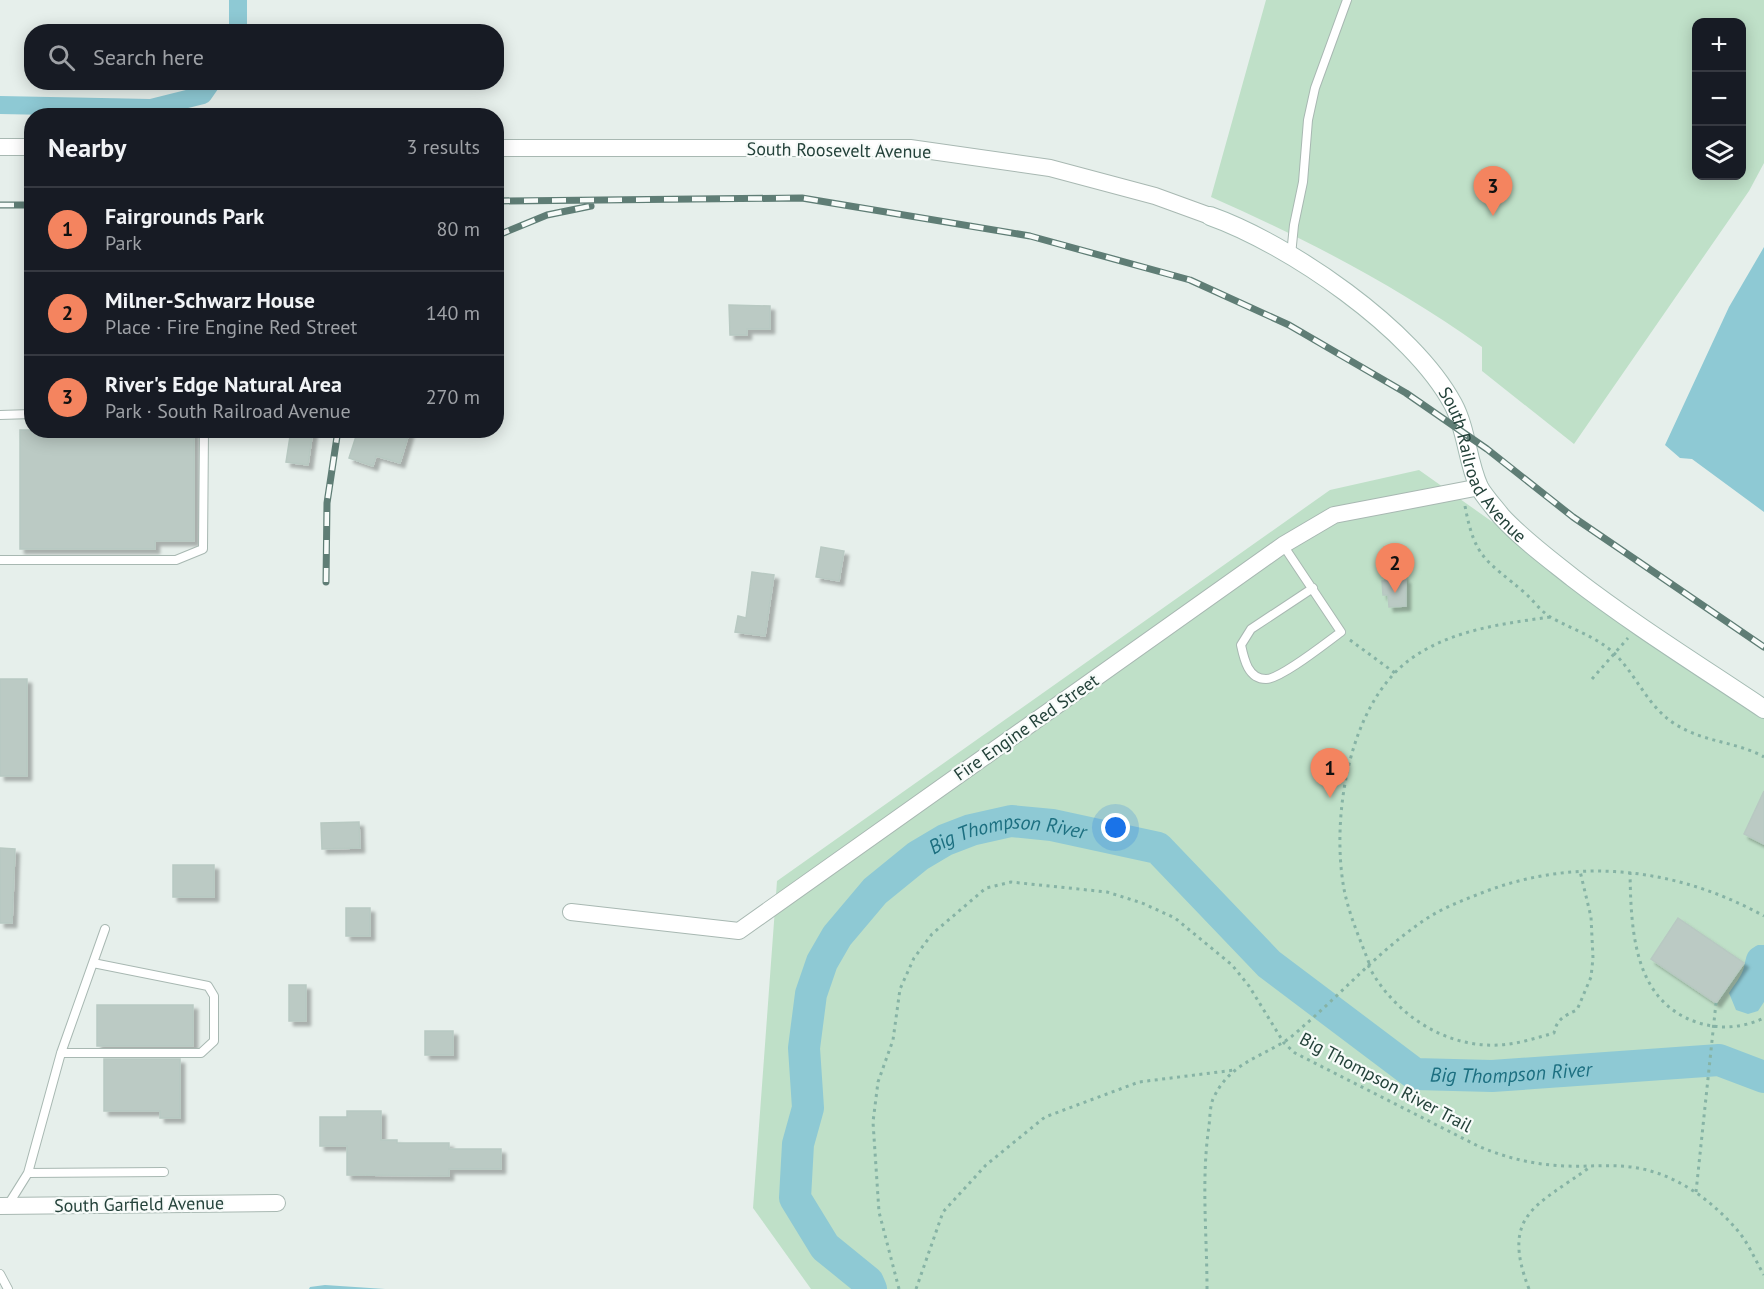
<!DOCTYPE html>
<meta charset="utf-8">
<style>
:root{--surface:#171b24;--page:#20242c;--text:#f1f3f6;--muted:#9ea1a6;--line:#363941;--accent:#f4845f}
body{margin:0;font-family:"PT Sans",sans-serif;background:var(--page);color:var(--text)}
.controls{position:absolute;right:18px;top:18px;display:grid;overflow:hidden;border-radius:12px;box-shadow:0 3px 15px #0003}
.controls button{width:54px;height:54px;display:grid;place-items:center;padding:0;border:0;border-bottom:2px solid var(--line);background:var(--surface);color:var(--text);font:30px sans-serif}
.you{position:absolute;left:1116px;top:828px;width:21px;height:21px;margin:-15px;border:4px solid #fff;border-radius:50%;background:#1a73e8;box-shadow:0 0 0 9px #1a73e833}
.badge{display:grid;place-items:center;width:39px;height:39px;border-radius:50%;background:var(--accent);color:#111;font-size:20px;font-weight:700}
.pin{position:absolute;translate:-50% -50px;filter:drop-shadow(0 2px 3px #0008)}
.pin::after{content:'';position:absolute;top:32px;width:21px;height:18px;background:inherit;clip-path:polygon(0 0,100% 0,50% 100%)}
.list{margin:0;padding:0;list-style:none}
h2{display:flex;justify-content:space-between;align-items:center;height:78px;margin:0;padding:0 24px;font-size:26px}
h2 small{font-size:20px;font-weight:400;color:var(--muted)}
.list li{display:grid;grid-template-columns:39px 1fr auto;gap:18px;align-items:center;box-sizing:border-box;height:84px;padding:0 24px;border-top:2px solid var(--line)}
.list b{display:block;font-size:22px;white-space:nowrap}
.list p{margin:0;font-size:20px;white-space:nowrap;color:var(--muted)}
.list em{font-size:20px;font-style:normal;color:var(--muted)}
.icon{flex:none;width:33px;height:33px;fill:none;stroke:currentColor;stroke-width:2;stroke-linecap:round;stroke-linejoin:round}
.map{position:relative;flex:none;width:1764px;height:1289px;overflow:hidden}
.search{position:absolute;background:var(--surface);box-shadow:0 3px 15px #0003;left:24px;top:24px;width:480px;height:66px;display:flex;align-items:center;gap:15px;box-sizing:border-box;padding:0 21px;border-radius:24px;color:var(--muted);font-size:22px}
.panel{position:absolute;background:var(--surface);box-shadow:0 3px 15px #0003;left:24px;top:108px;width:480px;height:330px;border-radius:24px}
.map>svg:first-child{display:block}
.green{fill:#bfe0c8;fill-rule:evenodd}
.water{fill:#8ec9d4}
.lines{fill:none;stroke-linecap:round;stroke-linejoin:round}
.canal{stroke:#8ec9d4;stroke-width:18}
.river{stroke:#8ec9d4;stroke-width:32}
.building{fill:#bbcac4;stroke:#b8c9c2;stroke-width:1.5;filter:url(#shadow)}
.lane-casing{stroke:#a8b8b2;stroke-width:10}
.street-casing{stroke:#a8b8b2;stroke-width:18}
.secondary-casing{stroke:#a4bbb3;stroke-width:20}
.path{stroke:#86b3a5;stroke-width:3;stroke-dasharray:3 4.5;stroke-linecap:butt}
.lane{stroke:#fff;stroke-width:8}
.street{stroke:#fff;stroke-width:16}
.secondary{stroke:#fff;stroke-width:18}
.rail-casing{stroke:#5f7d75;stroke-width:7}
.rail{stroke:#f7fbf9;stroke-width:4.5;stroke-dasharray:14;stroke-linecap:butt}
.labels{text-anchor:middle;dominant-baseline:central;stroke-width:4.5;stroke-linejoin:round;paint-order:stroke}
.street-label{font-size:18px;fill:#24423a;stroke:#f7fbf9}
.water-label{font-size:20px;font-style:italic;fill:#1c6f80;stroke:#f7fbf9}
</style>
<div class="map">
<svg width="1764" height="1289" viewBox="0 0 1764 1289">
<defs>
<filter id="shadow"><feDropShadow dx="4.5" dy="4.5" stdDeviation="1.5" flood-color="#0004"/></filter>
</defs>
<rect width="100%" height="100%" fill="#e6efeb"/>
<!-- green -->
<path class="green" d="M1266,0H1764V163L1749,191L1574,444L1482,371V347C1397,286 1306,239 1211,197ZM1696,22H1742V176H1696Z
M1419,470L1764,714V1289H811L753,1208L777,881L1330,490Z"/>
<!-- water -->
<path class="water" d="M1764,247V512L1692,459L1680,458L1665,445L1729,307Z
M1758,945H1764V1002L1758,1011L1748,1014L1736,1010L1729,993C1734,985 1742,976 1744,967C1747,955 1746,951 1758,945Z
M325,1285L385,1289H309L310,1287Z"/>
<g class="lines">
<!-- canal -->
<path class="canal" d="M238,32V0
M0,105L151,108L203,95L212,82"/>
<!-- river -->
<path class="river" id="s1" d="M871,1289L868,1282L825,1247L795,1198L798,1144L808,1108L804,1048L811,994L822,962L837,936L875,891L918,856L945,840L971,830L1011,821L1052,825L1158,848L1269,964L1415,1074L1492,1076L1719,1060L1764,1077"/>
</g>
<!-- building -->
<path class="building" d="M729,305L770,306V329H747V335H730Z
M20,430H194V541H155V549H20Z
M291,430H313L308,465L286,462Z
M358,430H410L400,463L376,456L373,466L349,458Z
M821,547L844,551L839,581L816,577Z
M752,572L774,575L765,636L735,632L738,616L746,618Z
M1403,575V579H1406V606L1389,607L1388,595H1383L1382,581H1385V576Z
M0,679H27V776H0Z
M1764,791V844L1744,834Z
M359,822L360,848L322,849L321,823Z
M0,848L15,849L12,923H0Z
M173,865H214V897H173Z
M346,908H370V936H346Z
M1678,918L1744,963L1716,1003L1651,959Z
M289,985H306V1021H289Z
M97,1005H193V1046H97Z
M425,1031H453V1055H425Z
M104,1059H180V1118H160V1111H104Z
M347,1111H381V1140H397V1143H449V1149H501V1169H449V1176L347,1175V1146H320V1117H347Z"/>
<g class="lines">
<!-- lane casing -->
<g class="lane-casing">
<path id="lane" d="M1291,255L1294,225L1303,182L1308,120L1315,88L1347,0
M0,415L32,414
M1283,545L1341,632C1327,642 1281,679 1266,679C1248,679 1244,659 1241,645L1251,629L1313,588
M0,560H176L203,549L204,430
M61,1053H201L214,1041V996L208,986L93,963
M28,1173L164,1172
M8,1205L28,1173L61,1053L105,929
M0,1274L8,1289"/>
</g>
<!-- street casing -->
<g class="street-casing">
<path id="street" d="M0,147H32
M496,148H910L1050,168L1155,196L1210,216
M571,912L739,931L1283,545L1334,515L1480,487
M0,1206L277,1203"/>
</g>
<!-- secondary casing -->
<g class="secondary-casing">
<g id="secondary">
<path id="s2" d="M1210,216C1289,244 1413,329 1453,404C1467,430 1467,461 1479,487C1484,496 1494,507 1501,516C1522,539 1548,558 1573,578C1634,625 1700,666 1764,709"/>
</g>
</g>
<!-- path -->
<path class="path" d="M1465,506C1475,560 1487,560 1525,593C1534,601 1541,612 1552,618C1574,630 1597,637 1615,654C1637,676 1648,707 1675,724C1705,743 1735,741 1764,757
M1350,640L1395,673
M1592,679L1628,638
M1630,872C1631,929 1633,1000 1696,1022C1719,1030 1743,1028 1764,1018
M1369,963C1360,939 1349,915 1344,889C1331,819 1348,707 1408,661C1449,630 1501,624 1550,617
M1368,965C1393,1013 1444,1048 1499,1045C1518,1044 1536,1038 1554,1033C1557,1019 1564,1016 1577,1010L1591,977L1593,958L1591,917L1580,871
M1696,1192L1716,1003
M899,1289L879,1212L873,1122L878,1082L893,1040L900,989L914,958L932,934L986,888L1011,882L1107,892L1142,903L1175,918L1232,965L1249,986L1284,1043L1295,1053L1478,1146C1506,1158 1535,1165 1566,1166C1588,1167 1609,1164 1631,1167C1673,1172 1711,1199 1738,1231C1749,1244 1755,1260 1764,1275
M916,1289L943,1212L986,1165L1045,1117L1139,1082L1235,1070
M1207,1289C1207,1235 1201,1179 1209,1126C1210,1117 1210,1106 1213,1099C1228,1066 1255,1059 1282,1043C1291,1038 1299,1030 1307,1023C1347,988 1381,949 1426,919C1444,907 1464,900 1484,892C1578,856 1677,868 1764,916
M1529,1289C1500,1214 1537,1206 1590,1167"/>
<!-- lane -->
<use href="#lane" class="lane"/>
<!-- street -->
<use href="#street" class="street"/>
<!-- secondary -->
<use href="#secondary" class="secondary"/>
<!-- rail casing -->
<g class="rail-casing">
<path id="rail" d="M496,201L802,198L1030,236L1190,280L1289,325L1406,393L1487,449L1573,517L1764,647
M0,205H32
M496,236L547,215L591,206
M326,582L327,503L338,430"/>
</g>
<!-- rail -->
<use href="#rail" class="rail"/>
</g>
<g class="labels">
<!-- street labels -->
<g class="street-label">
<text transform="translate(839 150) rotate(1)">South Roosevelt Avenue</text>
<text stroke="none"><textPath href="#s2" startOffset="381">South Railroad Avenue</textPath></text>
<text transform="translate(1026 727) rotate(-35)">Fire Engine Red Street</text>
<text transform="translate(1386 1082) rotate(28)">Big Thompson River Trail</text>
<text transform="translate(139 1204) rotate(-1)">South Garfield Avenue</text>
</g>
<!-- water labels -->
<g class="water-label">
<text stroke="none"><textPath href="#s1" startOffset="600">Big Thompson River</textPath></text>
<text stroke="none"><textPath href="#s1" startOffset="1194">Big Thompson River</textPath></text>
</g>
</g>
</svg>
<div class="controls">
<button>+</button>
<button>−</button>
<button><svg class="icon" aria-label="layers" viewBox="0 0 24 24"><path d="M12 4l9 5-9 5-9-5zM3 14l9 5 9-5"/></svg></button>
</div>
<div class="you"></div>
<div class="pin badge" style="left:1330px;top:798px">1</div>
<div class="pin badge" style="left:1395px;top:593px">2</div>
<div class="pin badge" style="left:1493px;top:216px">3</div>
<div class="search"><svg class="icon" aria-label="search" viewBox="0 0 24 24"><circle cx="10" cy="10" r="6"/><path d="M15 15l6 6"/></svg>Search here</div>
<section class="panel">
<h2>Nearby<small>3 results</small></h2>
<ul class="list">
<li><span class="badge">1</span><div><b>Fairgrounds Park</b><p>Park</p></div><em>80 m</em></li>
<li><span class="badge">2</span><div><b>Milner-Schwarz House</b><p>Place · Fire Engine Red Street</p></div><em>140 m</em></li>
<li><span class="badge">3</span><div><b>River's Edge Natural Area</b><p>Park · South Railroad Avenue</p></div><em>270 m</em></li>
</ul>
</section>
</div>
